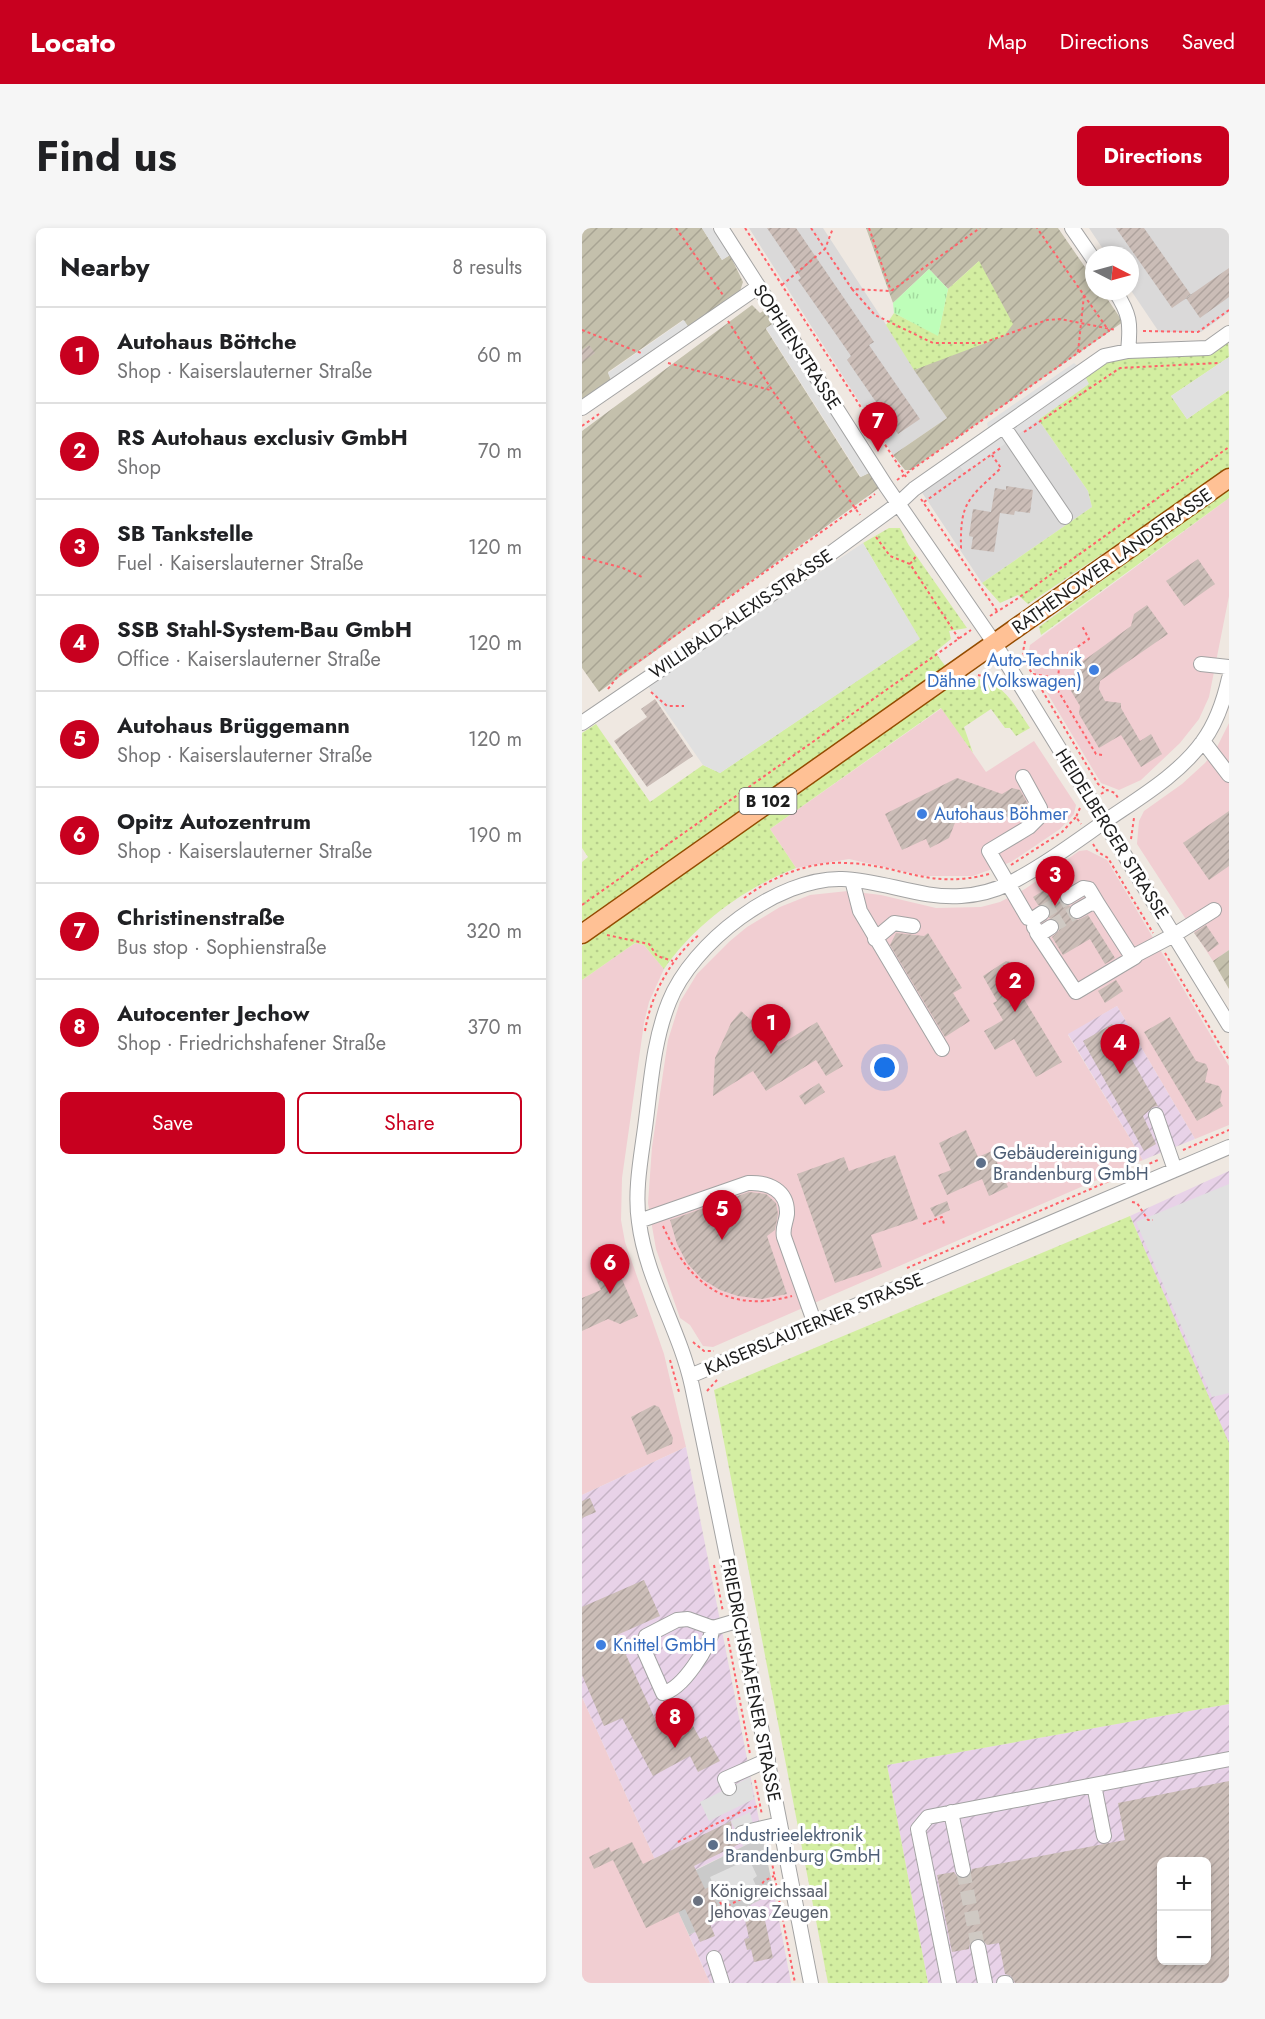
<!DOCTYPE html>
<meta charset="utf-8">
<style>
:root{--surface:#fff;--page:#f6f6f6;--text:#202124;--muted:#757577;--line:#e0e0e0;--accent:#c8001f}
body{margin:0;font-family:Jost,sans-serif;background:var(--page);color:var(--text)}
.controls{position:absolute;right:18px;bottom:18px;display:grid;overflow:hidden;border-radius:9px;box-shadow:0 3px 9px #0003}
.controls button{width:54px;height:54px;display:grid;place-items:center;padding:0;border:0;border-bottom:2px solid var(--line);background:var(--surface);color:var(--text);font:30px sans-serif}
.compass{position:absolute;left:503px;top:18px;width:54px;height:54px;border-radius:50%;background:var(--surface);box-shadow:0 3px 9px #0003;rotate:96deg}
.you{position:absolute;left:303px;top:840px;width:21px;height:21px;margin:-15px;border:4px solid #fff;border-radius:50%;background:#1a73e8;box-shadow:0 0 0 9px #1a73e833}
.badge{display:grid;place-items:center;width:39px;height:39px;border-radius:50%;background:var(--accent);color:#fff;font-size:20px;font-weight:700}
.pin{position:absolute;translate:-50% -50px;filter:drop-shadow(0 2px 3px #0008)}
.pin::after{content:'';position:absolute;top:32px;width:21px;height:18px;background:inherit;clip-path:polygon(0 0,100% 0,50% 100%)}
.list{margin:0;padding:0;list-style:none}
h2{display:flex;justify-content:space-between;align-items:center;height:78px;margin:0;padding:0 24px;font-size:26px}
h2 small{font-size:20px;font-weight:400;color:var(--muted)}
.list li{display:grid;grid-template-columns:39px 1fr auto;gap:18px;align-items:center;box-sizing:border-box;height:96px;padding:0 24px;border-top:2px solid var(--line)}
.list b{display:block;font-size:22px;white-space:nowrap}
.list p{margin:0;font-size:20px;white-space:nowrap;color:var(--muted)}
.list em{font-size:20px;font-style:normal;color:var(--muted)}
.actions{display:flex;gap:12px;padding:18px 24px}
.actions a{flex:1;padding:14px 0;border:2px solid var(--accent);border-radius:9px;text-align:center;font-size:21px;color:var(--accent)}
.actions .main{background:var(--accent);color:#fff}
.map{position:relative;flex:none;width:647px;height:1755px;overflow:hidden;border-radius:9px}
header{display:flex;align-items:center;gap:36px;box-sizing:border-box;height:84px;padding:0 30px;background:var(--accent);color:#fff}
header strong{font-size:28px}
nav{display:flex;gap:33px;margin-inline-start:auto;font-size:21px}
.intro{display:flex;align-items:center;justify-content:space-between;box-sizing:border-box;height:144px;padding:0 36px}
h1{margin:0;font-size:42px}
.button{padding:15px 27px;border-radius:9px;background:var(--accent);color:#fff;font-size:21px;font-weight:700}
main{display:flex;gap:36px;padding:0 36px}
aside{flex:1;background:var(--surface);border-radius:9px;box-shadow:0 3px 9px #0003}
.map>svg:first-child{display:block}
.residential{fill:#dad9d9}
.commercial{fill:#f1ced2}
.industrial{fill:url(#industrial-furrows);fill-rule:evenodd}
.religious{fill:#cacaca}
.construction{fill:url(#construction-furrows)}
.grass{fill:url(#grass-dots)}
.park{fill:url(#park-tufts)}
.parking{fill:#e0e0e0}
.building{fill:url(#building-hatch);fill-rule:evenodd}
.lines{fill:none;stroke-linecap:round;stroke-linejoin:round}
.minor-tunnel{stroke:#cfc9c3;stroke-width:14;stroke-dasharray:14 7;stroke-linecap:butt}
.minor-casing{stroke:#a3a3a3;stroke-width:16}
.major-casing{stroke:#944c00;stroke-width:21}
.path{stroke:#ff6169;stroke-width:2;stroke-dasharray:3 3;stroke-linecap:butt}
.minor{stroke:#fff;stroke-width:14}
.major{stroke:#ffc195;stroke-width:18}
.shop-dot{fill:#3f7fe0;stroke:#fff;stroke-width:2}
.service-dot{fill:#5c6f8a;stroke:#fff;stroke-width:2}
.worship-dot{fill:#6b7280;stroke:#fff;stroke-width:2}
.labels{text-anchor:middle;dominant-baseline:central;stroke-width:6;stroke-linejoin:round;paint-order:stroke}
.shield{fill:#fff;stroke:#606060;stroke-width:1.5}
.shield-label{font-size:16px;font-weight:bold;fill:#1c1c1c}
.street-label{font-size:18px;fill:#1c1c1c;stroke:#fff}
.shop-label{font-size:18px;fill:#366cbe;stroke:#fff;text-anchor:start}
.service-label{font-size:18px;fill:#4e5e75;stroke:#fff;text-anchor:start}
.worship-label{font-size:18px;fill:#5b616d;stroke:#fff;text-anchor:start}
</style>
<header>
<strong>Locato</strong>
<nav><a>Map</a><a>Directions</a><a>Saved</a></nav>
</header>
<div class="intro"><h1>Find us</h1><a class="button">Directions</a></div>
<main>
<aside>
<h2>Nearby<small>8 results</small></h2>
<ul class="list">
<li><span class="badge">1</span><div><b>Autohaus Böttche</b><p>Shop · Kaiserslauterner Straße</p></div><em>60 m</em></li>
<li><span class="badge">2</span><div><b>RS Autohaus exclusiv GmbH</b><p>Shop</p></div><em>70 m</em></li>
<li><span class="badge">3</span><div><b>SB Tankstelle</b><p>Fuel · Kaiserslauterner Straße</p></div><em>120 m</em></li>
<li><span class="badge">4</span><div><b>SSB Stahl-System-Bau GmbH</b><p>Office · Kaiserslauterner Straße</p></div><em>120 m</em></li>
<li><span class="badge">5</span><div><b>Autohaus Brüggemann</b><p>Shop · Kaiserslauterner Straße</p></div><em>120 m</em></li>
<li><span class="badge">6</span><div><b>Opitz Autozentrum</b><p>Shop · Kaiserslauterner Straße</p></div><em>190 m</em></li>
<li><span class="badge">7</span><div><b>Christinenstraße</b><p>Bus stop · Sophienstraße</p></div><em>320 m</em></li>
<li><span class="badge">8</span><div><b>Autocenter Jechow</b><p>Shop · Friedrichshafener Straße</p></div><em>370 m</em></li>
</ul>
<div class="actions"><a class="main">Save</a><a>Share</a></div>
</aside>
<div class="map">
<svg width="647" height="1755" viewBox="0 0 647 1755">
<defs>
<pattern id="industrial-furrows" width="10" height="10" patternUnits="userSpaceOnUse" patternTransform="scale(1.5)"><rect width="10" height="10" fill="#e8d2e8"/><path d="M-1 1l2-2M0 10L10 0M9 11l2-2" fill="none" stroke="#c6b4c6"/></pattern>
<pattern id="construction-furrows" width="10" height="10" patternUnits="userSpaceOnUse" patternTransform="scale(1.5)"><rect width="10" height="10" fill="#c4c0ac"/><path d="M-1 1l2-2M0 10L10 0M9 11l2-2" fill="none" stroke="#a8a493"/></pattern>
<pattern id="grass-dots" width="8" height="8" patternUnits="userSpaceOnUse" patternTransform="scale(1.5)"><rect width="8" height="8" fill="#d3eea1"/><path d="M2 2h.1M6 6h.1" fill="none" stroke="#b5cc8a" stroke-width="1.8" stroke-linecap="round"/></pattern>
<pattern id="park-tufts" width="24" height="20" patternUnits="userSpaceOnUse" patternTransform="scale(1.5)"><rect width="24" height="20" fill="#befeb9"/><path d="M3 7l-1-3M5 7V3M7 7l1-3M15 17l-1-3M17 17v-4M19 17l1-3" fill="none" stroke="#a3d99e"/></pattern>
<pattern id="building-hatch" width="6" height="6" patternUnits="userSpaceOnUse" patternTransform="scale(1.5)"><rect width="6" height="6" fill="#cbbdb7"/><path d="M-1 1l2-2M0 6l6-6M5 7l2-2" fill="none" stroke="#aea29d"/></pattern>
</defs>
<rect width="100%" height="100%" fill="#efe8e1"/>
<!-- residential -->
<path class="residential" d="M167,0H241L365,190L311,227Z
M507,0H647V84L619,104H577L548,61V27H525Z
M456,191L506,263L510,279L400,355L339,263L376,236L383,244Z"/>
<!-- commercial -->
<path class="commercial" d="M647,270V368L627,469L617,491L598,515L559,552L537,562L519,555L449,438L446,429L448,417Z
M360,480L404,544L452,513L494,577L492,586L478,601L429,634L391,648H342L267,631L214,640L188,601Z
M647,495V722L631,733L555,616L557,593L562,583L600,556L623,535L634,521Z
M505,622L525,632L647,838V897L613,911L535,778L486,807L561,932L131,1119L121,1118L108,1097L98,1090L74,1021L66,975L70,919L86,812L98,774L115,746L148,713L165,699L198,679L228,667L266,663L299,667L354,680L399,679L418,674L443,661L497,623Z
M53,715L62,717L82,741L67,774L62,795L40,950L39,992L43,1014L82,1126L104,1219L0,1267V752Z
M0,1469L84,1656L128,1755H0Z"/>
<!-- industrial -->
<path class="industrial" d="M535,778L613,911L561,932L486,806Z
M647,943V1215H646L548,988Z
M104,1219L181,1612L172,1613L84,1656L0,1469V1267Z
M647,1476V1755H346L305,1537ZM580,1634H624V1732H580Z
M192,1665L209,1755H128L107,1707Z"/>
<!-- religious -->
<path class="religious" d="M181,1612L192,1665L107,1707L84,1657L172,1613Z"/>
<!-- construction -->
<path class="construction" d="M0,0H120L140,32L148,27L161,54L158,63L107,100L101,92L26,144L30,154L0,175Z
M284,0H476L512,52V63H520L541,94L329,242H323L311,227L365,190L332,142L369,126L397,33L366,61L347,41L311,75Z
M170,77L178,85L183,82L192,95L184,101L278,249L287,245L297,260L17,464L0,440V203Z
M647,722V761L631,733Z"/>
<!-- grass -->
<path class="grass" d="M397,33L431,96L422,108L332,142L304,97L312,85L356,107L366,61Z
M646,113L647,129L589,168L605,191L647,162V241L446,376L436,367L418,375L400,355L510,279L506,263L456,191L506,156L503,148L535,129Z
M647,260V270L459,407L457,399Z
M307,300H318L326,316L385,400L367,403L369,411L353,424L364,439L165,581L0,693V634L6,629L0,620V505L14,496L68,574L121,537L138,545L337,411L281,315Z
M398,451C423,456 434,480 448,500L434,508L428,500H423L409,481L382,499L391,525L359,480L188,601L214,640C164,659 113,696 82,741L62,717L53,715L0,752V718L376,453L382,458Z
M548,988L647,1215V1476L305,1537L346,1755H246L132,1162Z"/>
<!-- park -->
<path class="park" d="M347,41L366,61L356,108L312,85L311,75Z"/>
<!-- parking -->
<path class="parking" d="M120,0H130L148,27L140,32Z
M102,92L107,100L30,155L26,145Z
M192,95L287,245L279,249L184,100Z
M647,129V162L605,191L589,168Z
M492,135L499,141L407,204L405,195Z
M503,148L507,156L383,244L376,236Z
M281,315L338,411L138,545L121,537L66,458Z
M647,956V1165L630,1169L554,994Z
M168,1549L172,1571L127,1593L118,1574Z
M168,1584L171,1596L168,1598L172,1613L161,1618L149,1593Z
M167,1631L175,1648L171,1651L175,1660L139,1676L128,1649Z"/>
<!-- building -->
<path class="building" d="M185,0H214L292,114L287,117L338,191L316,206L265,132L269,128L216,52L219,50Z
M534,0H562L609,67L590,80Z
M647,40V69L618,90L604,70Z
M7,117L13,125L0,134V122Z
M424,258L451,262L448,285L433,283L432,287L418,285L412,324L389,321L391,309L387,308L391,281L409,284L413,260L424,262Z
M616,331L633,356L602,378L584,353Z
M565,377L586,406L518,453L517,461L523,473L539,475V480L558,513L569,506L580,526L559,539L539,507L517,520L497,486L498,478L489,463L493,439L549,398L552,386Z
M73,471L111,528L65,559L32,513L65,489L59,481Z
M375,550L420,566L430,560L438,562L447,578L444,586L433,592L421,588L411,593L378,582L367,610L348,620L344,611L320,622L303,586Z
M647,583V638L627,652L601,615Z
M477,653L482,661L478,665V673L488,678V688L496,692L506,687L533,730L523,736L508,711L481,727L470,709L477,703V695L467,690V680L456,677L451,669Z
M624,697L637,716L626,724L612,705Z
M314,705L342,708L346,705L380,760L371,765L388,793L363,809L308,717Z
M424,733L440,737L450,753L436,761L480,834L454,849L432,811L413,822L402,803L421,792L411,775L415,773L401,748Z
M534,752L541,763L523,775L516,763Z
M184,782L193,796L181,803L196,818L235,794L261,838L244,848L234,832L184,863L171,843L131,868L133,830L149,795L159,783L169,792Z
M588,789L614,833L624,836L626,841L623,854L637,858L640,863L638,873L641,878L615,893L562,804Z
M530,796L576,878L571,879L561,888L574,916L562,923L501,813Z
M237,855L243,864L223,877L217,868Z
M384,902L396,929L410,923L426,959L407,968L400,951L365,967L356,947L369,942L357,915Z
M313,927L336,991L289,1007L300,1039L253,1055L215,946L262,929L267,943Z
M167,964L184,966L194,975L196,986L193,1002L185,1008L205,1066L180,1071L156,1068L138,1062L120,1051L105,1035L95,1016L88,992Z
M365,973L368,982L353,989L348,980Z
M33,1035L56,1088L38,1096L26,1091L0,1103V1070L19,1062L11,1045Z
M72,1177L77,1179L91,1210L90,1216L65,1227L49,1189Z
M8,1270L14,1284L0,1290V1273Z
M62,1352L78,1388L35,1407L74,1493L101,1479L118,1511L124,1508L138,1533L116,1544L108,1528L71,1548L40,1490L22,1498L0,1447V1379Z
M647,1553V1755H433L429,1748L423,1746L417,1715L405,1717L399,1711L394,1710L388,1716L387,1721L370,1724L355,1647L372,1644L375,1648L382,1651L387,1648L390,1641L543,1612L536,1575ZM579,1634H624V1732H579Z
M149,1593L151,1608L159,1615L112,1638L123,1661L127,1659L139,1685L126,1691L133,1708L118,1714L103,1681L64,1700L31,1632L12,1641L7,1629L27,1619L29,1624L50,1614L61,1636Z
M181,1683L191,1730L172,1734L169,1721L165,1722L162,1711L167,1710L162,1687Z"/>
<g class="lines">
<!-- minor-tunnel -->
<path class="minor-tunnel" d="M460,685L486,669
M469,699L495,683
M381,1642L396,1719"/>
<!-- minor casing -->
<g class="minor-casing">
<path id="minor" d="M139,0L304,258L413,416L647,797
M490,0L512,32
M533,63C548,86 549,95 546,123
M0,180L176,59
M422,199L483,289
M619,436L647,439
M0,495L241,331L316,276L332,261L522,128L546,123L626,120L647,105
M621,513L647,547
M441,549L458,580L459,587L447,599L407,623L446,690L451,691L460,685
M270,652L278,683L360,821
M486,669L501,660L507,661L516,676
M495,683L509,675L516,676L550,729L592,707L632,682
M452,699L458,706L469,699
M455,705L494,764L553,729
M293,711L312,695L331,698
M574,887L593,942
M57,993L166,955C186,954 206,962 205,986C204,995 200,1000 202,1009L233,1096
M108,1148L647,919
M131,1400C127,1419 101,1461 81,1465L62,1422L64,1408L95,1392L106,1391L131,1400L158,1392
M512,1557L522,1608
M147,1560L143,1551L186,1532
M369,1584L381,1642
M160,1605L198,1596
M396,1719L403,1755
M132,1730L140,1755
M229,1755C190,1556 152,1356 110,1158C98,1102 64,1051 57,994C52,961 60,925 64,892C69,853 72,811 87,774C110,715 196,649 260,651C300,652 339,671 379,668C395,667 414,662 428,655C461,638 492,615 522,594C555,571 597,547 621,513C635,494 642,472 647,450
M367,1755L336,1601L346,1589L647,1531
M422,1755H424"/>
</g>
<!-- major casing -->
<g class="major-casing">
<path id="major" d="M0,706L647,250"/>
</g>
<!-- path -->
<path class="path" d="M94,0L141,67
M163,0L324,249
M229,0L243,21L251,0
M287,0L309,63
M200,57L243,21L270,61L309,63L398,0
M270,61L293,87L351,115H401L465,92L478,91L534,102
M146,93L190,162L278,287
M0,102L59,125
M561,103L616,104L647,82
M496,124L502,67
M86,135L188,162
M0,198L17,186
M442,204L538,140L636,135
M315,252L527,103L455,0
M339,271L415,383
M342,274L420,219
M294,309L308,328L328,336L377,411
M374,324L379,320C378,274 386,271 419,240L410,227
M0,329L41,340L60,349
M328,336L335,327
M408,388L432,373L647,219
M443,413L441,424L445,437L516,556L525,562
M451,446L476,450L478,431L507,411L500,398
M396,447L414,451L424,461
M476,450L475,461L514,526L520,527
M26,461L36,448L293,266
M69,464L85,478H102
M519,566L525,562L533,565L536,570
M498,580L494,589L499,596
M549,611L552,590
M511,616L516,624L526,630L571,705
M429,637L480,604L494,589
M162,670C191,648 228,633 265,635C320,637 346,662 407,646
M0,677L389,402
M25,707L67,716L75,728L91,733
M583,725L647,832
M63,803C69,766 89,730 118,706
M601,922L647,902
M550,974L555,975L566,992H571
M341,996L360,989L362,996
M81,998C107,1056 145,1086 210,1068
M325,1040L576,932
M111,1114L122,1123H132
M88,1132L97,1164
M125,1163L135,1152
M132,1337L141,1384
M146,1410L168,1526
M173,1552L180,1587
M96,1614L167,1580L178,1578
M186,1614L213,1755
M133,1663L141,1680L175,1663L182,1653L192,1648"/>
<!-- minor -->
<use href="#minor" class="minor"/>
<!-- major -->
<use href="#major" class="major"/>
</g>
<!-- markers -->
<g class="shop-dot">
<circle cx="512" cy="442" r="6"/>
<circle cx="340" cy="586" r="6"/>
<circle cx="19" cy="1417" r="6"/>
</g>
<g class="service-dot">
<circle cx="399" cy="935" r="6"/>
<circle cx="131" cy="1617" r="6"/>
</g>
<circle class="worship-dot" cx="116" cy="1673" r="6"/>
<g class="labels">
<!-- shield labels -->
<rect class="shield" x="157.5" y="560" width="57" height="26" rx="4.5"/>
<g class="shield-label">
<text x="186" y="573">B 102</text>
</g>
<!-- street labels -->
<g class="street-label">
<text transform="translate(215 119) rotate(57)">SOPHIENSTRASSE</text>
<text transform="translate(530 333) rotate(-35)">RATHENOWER LANDSTRASSE</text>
<text transform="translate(159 386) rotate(-34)">WILLIBALD-ALEXIS-STRASSE</text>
<text transform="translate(530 606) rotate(58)">HEIDELBERGER STRASSE</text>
<text transform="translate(232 1096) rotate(-23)">KAISERSLAUTERNER STRASSE</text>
<text transform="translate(169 1452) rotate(79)">FRIEDRICHSHAFENER STRASSE</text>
</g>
<!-- shop labels -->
<g class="shop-label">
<text x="500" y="432" text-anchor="end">Auto-Technik<tspan x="500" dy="21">Dähne (Volkswagen)</tspan></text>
<text x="352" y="586">Autohaus Böhmer</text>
<text x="31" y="1417">Knittel GmbH</text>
</g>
<!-- service labels -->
<g class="service-label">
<text x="411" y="925">Gebäudereinigung<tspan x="411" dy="21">Brandenburg GmbH</tspan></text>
<text x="143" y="1607">Industrieelektronik<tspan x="143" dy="21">Brandenburg GmbH</tspan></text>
</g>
<!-- worship labels -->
<g class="worship-label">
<text x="128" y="1663">Königreichssaal<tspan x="128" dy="21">Jehovas Zeugen</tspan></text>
</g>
</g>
</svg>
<div class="controls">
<button>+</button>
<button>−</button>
</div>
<svg class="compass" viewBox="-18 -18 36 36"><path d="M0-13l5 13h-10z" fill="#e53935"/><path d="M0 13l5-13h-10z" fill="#757577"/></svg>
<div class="you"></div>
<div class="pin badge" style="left:189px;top:826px">1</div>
<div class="pin badge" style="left:433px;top:784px">2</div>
<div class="pin badge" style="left:473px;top:678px">3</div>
<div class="pin badge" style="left:538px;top:846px">4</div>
<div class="pin badge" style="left:140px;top:1012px">5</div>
<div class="pin badge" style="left:28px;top:1066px">6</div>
<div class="pin badge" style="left:296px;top:224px">7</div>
<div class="pin badge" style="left:93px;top:1520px">8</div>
</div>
</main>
